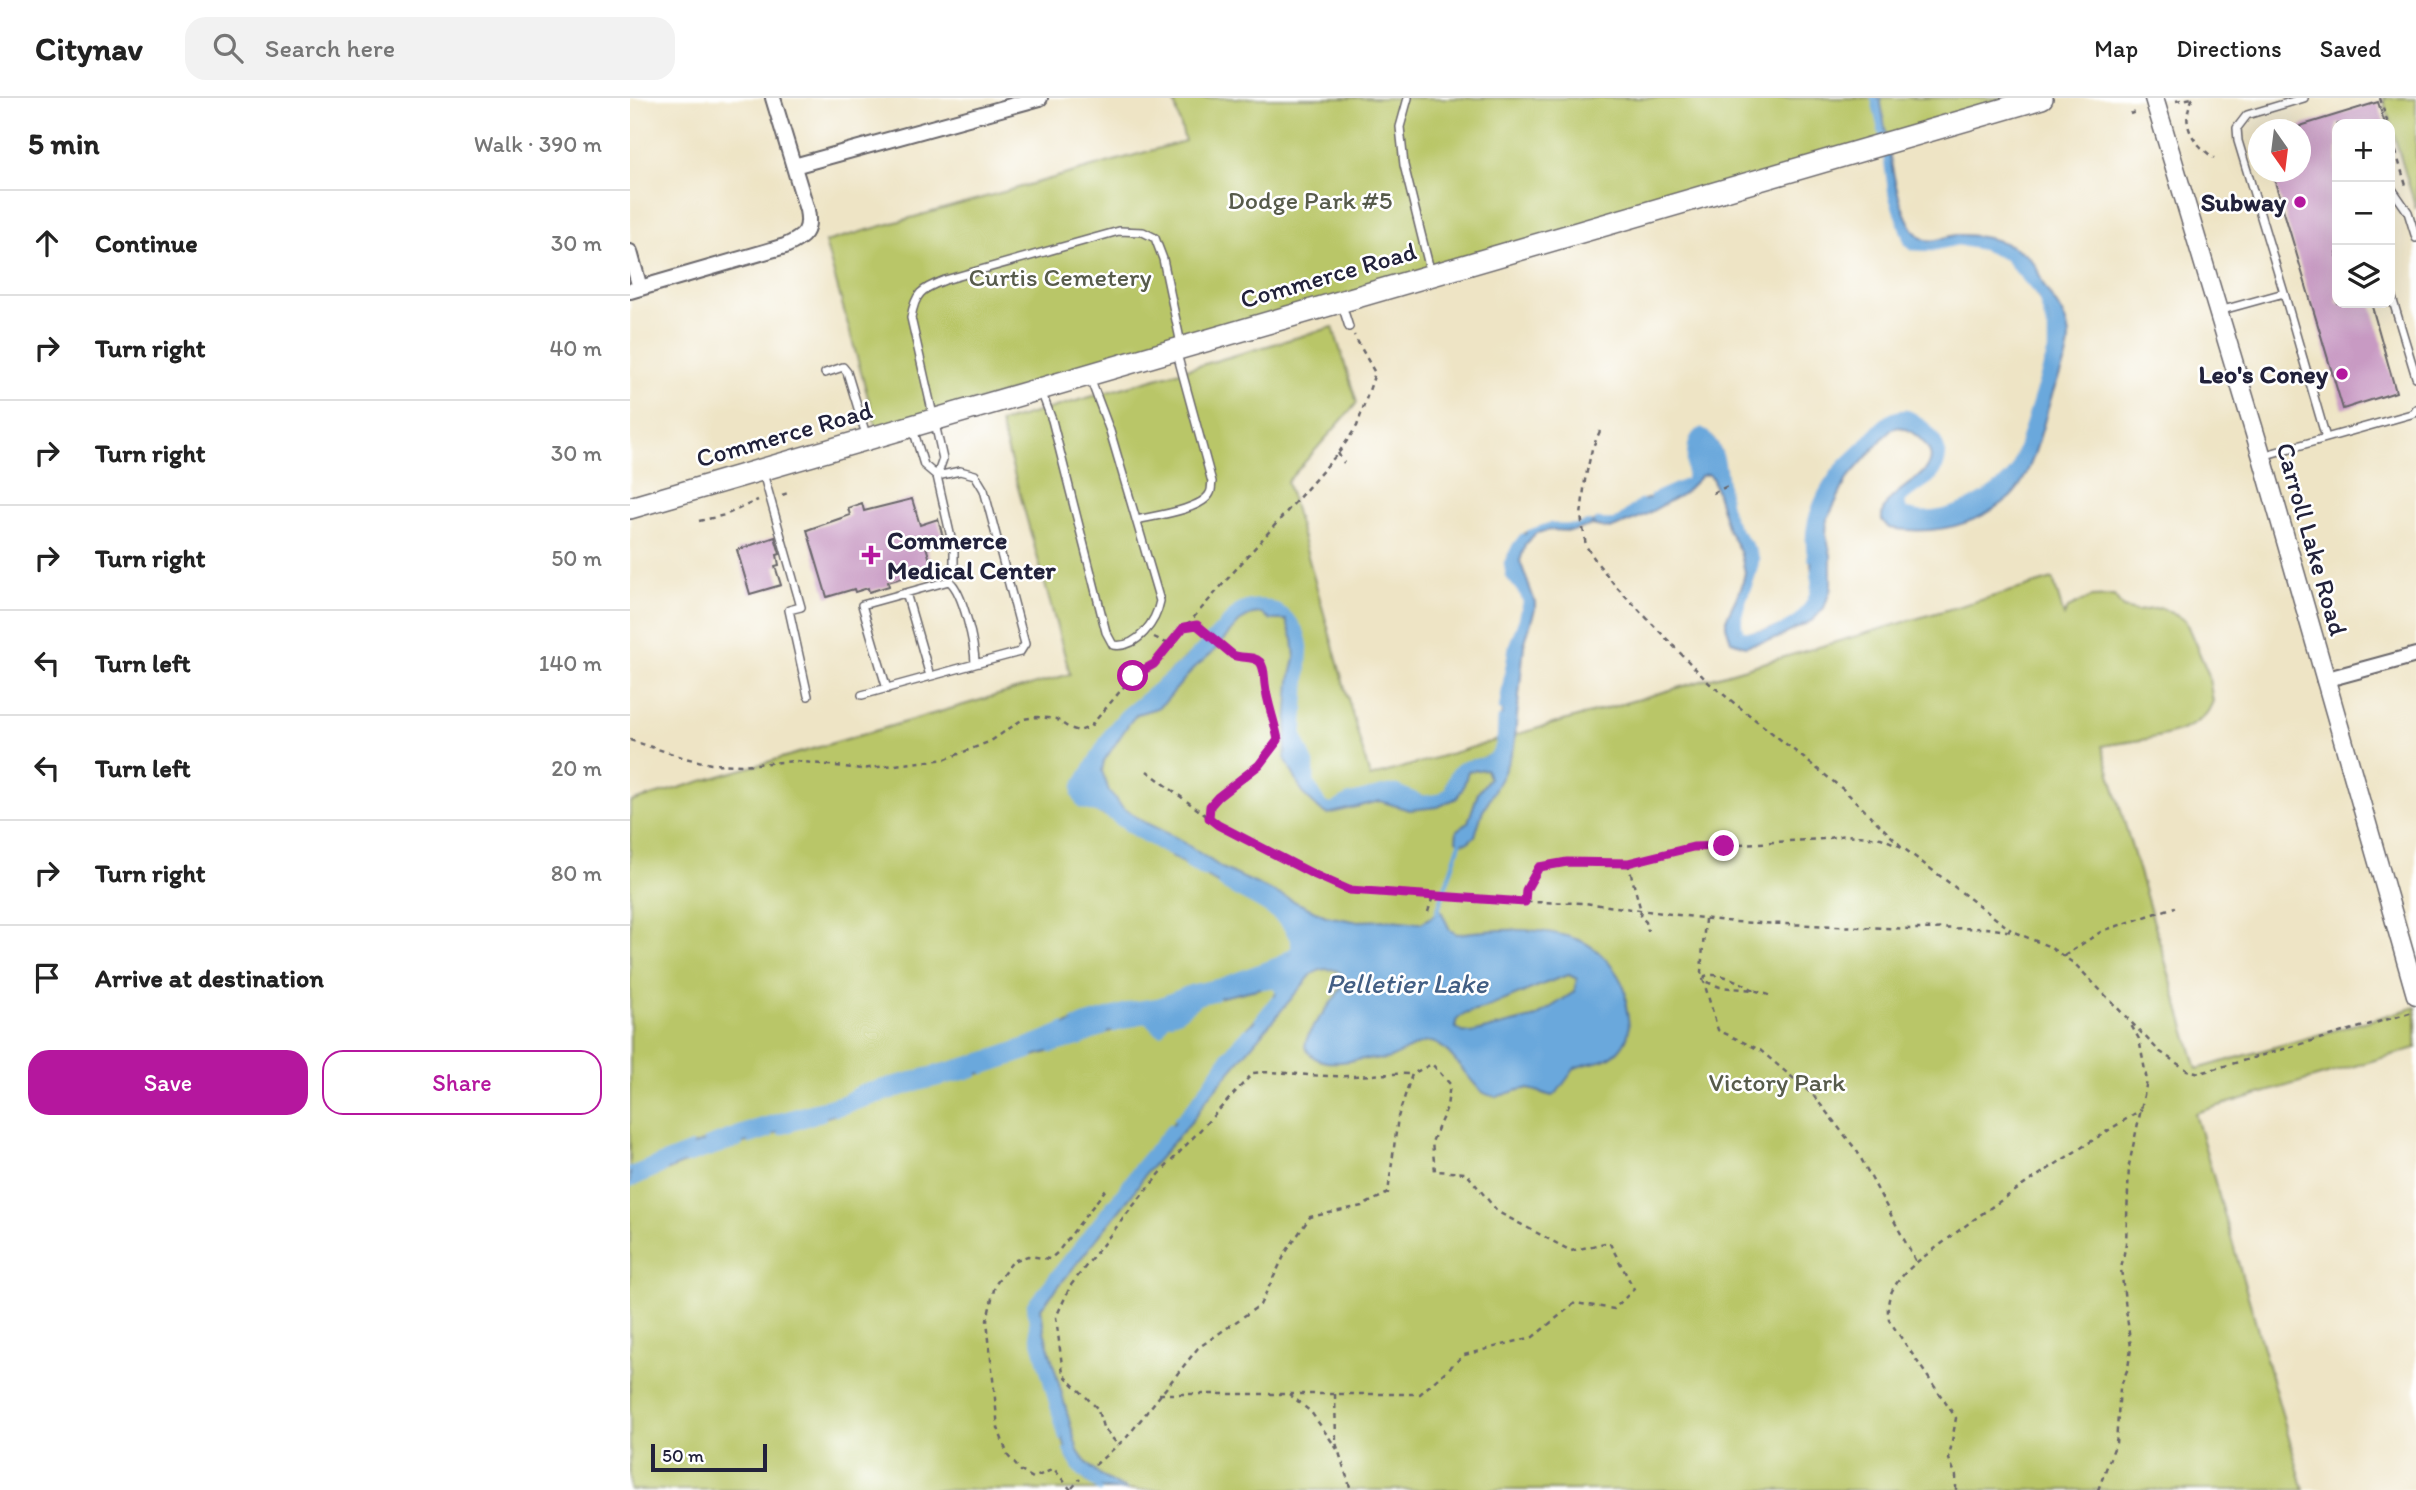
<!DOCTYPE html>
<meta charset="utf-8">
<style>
:root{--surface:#fff;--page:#f2f2f2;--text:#222;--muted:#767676;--line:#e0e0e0;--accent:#b5179e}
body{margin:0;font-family:Itim,sans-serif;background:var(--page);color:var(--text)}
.controls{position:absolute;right:21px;top:21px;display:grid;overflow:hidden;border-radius:14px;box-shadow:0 7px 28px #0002}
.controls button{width:63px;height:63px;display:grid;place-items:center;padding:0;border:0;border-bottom:2px solid var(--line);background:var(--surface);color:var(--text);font:35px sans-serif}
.compass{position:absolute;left:1618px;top:21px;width:63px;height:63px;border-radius:50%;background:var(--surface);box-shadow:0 7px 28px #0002;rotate:166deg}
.scale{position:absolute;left:21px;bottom:18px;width:116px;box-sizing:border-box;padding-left:7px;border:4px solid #22223b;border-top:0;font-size:19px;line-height:24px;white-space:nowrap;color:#22223b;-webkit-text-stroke:5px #fff;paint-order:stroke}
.stop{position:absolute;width:21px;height:21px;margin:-16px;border:5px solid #b5179e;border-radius:50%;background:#fff}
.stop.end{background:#b5179e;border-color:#fff;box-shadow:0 2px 7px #0008}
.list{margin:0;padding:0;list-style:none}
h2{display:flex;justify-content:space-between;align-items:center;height:91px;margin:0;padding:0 28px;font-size:30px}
h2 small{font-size:23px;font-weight:400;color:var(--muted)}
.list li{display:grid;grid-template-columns:46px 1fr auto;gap:21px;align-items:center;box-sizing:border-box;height:105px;padding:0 28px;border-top:2px solid var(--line)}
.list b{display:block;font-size:26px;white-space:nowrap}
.list em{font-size:23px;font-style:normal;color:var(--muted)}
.actions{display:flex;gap:14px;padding:21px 28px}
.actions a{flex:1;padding:16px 0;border:2px solid var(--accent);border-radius:21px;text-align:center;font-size:24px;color:var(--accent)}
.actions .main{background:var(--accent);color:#fff}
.icon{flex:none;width:38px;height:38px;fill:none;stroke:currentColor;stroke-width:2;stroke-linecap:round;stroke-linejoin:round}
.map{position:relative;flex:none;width:1786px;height:1392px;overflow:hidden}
header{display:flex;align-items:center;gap:42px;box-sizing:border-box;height:98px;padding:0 35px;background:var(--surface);border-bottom:2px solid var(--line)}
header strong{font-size:33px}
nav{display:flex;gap:38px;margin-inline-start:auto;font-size:24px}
.search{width:490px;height:63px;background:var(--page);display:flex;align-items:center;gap:18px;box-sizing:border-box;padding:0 24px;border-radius:21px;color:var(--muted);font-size:26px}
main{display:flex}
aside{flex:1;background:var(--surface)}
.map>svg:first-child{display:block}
.green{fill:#b9c668;stroke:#6e7452;stroke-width:2}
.water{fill:#6aa8dc;stroke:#46658c;stroke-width:2;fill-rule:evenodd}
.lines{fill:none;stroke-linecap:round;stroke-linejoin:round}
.stream{stroke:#6aa8dc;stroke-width:4.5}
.building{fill:#c89ac3}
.service-casing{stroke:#69666b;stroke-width:10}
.minor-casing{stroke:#69666b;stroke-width:18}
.tertiary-casing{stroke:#69666b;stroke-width:21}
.secondary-casing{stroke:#69666b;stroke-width:24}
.path{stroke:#69666b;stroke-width:2.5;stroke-dasharray:5 5;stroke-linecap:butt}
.service{stroke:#fff;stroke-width:7}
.minor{stroke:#fff;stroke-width:14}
.tertiary{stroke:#fff;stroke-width:18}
.secondary{stroke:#fff;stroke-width:21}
.route{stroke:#b5179e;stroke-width:9}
.poi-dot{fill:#b5179e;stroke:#fff;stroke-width:2.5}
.labels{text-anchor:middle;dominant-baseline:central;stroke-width:5;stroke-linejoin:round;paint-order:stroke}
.park-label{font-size:26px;fill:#575b4b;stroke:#fff}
.poi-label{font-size:26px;font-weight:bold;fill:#22223b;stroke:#fff;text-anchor:end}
.street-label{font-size:26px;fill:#22223b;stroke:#fff}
.water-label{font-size:28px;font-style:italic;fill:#425e83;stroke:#fff}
</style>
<header>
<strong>Citynav</strong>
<div class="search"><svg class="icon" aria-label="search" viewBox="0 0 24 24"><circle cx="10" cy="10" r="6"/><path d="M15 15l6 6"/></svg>Search here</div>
<nav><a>Map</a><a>Directions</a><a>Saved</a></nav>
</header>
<main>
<aside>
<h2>5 min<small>Walk · 390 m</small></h2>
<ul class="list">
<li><svg class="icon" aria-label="ahead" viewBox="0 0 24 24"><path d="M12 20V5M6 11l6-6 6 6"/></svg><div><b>Continue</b></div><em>30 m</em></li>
<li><svg class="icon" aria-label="right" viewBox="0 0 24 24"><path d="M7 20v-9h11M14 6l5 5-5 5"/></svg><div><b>Turn right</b></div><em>40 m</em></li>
<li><svg class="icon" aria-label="right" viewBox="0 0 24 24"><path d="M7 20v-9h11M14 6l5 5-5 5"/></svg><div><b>Turn right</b></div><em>30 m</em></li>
<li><svg class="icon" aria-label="right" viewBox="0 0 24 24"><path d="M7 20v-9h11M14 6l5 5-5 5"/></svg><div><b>Turn right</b></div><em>50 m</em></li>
<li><svg class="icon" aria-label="left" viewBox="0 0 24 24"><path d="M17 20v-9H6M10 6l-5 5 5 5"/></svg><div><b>Turn left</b></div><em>140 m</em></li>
<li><svg class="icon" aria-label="left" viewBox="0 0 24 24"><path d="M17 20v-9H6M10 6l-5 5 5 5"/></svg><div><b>Turn left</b></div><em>20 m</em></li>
<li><svg class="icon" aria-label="right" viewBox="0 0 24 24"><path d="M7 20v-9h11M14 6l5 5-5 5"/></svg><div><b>Turn right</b></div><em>80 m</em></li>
<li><svg class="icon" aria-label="arrive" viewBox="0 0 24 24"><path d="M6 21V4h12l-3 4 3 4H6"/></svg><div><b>Arrive at destination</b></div></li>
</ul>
<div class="actions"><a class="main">Save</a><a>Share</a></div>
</aside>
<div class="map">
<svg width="1786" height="1392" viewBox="0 0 1786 1392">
<rect width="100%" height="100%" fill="#fff"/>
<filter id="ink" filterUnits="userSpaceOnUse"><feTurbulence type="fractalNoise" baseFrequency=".0143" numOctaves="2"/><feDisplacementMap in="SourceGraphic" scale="14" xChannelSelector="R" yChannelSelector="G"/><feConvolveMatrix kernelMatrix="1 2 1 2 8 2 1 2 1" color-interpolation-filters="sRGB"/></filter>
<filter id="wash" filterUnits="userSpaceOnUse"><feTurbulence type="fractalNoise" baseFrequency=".00686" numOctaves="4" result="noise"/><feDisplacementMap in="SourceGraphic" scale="28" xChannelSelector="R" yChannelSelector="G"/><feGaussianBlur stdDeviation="1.57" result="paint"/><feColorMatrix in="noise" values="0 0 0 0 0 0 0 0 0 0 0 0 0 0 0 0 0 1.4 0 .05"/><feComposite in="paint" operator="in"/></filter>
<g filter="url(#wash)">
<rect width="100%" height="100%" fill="#eee4c5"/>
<!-- green -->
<path class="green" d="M543,0H1403L247,332L195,144L555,43Z
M1753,0H1786V111Z
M703,229L727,305L657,384L740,679L1423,481L1434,518L1438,510L1461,499L1484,498L1493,510L1507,513L1532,510L1555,522L1578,575L1583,603C1581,608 1578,615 1574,618C1553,640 1500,643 1472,648L1567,971L1786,909V950L1565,1015L1674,1392H0V704L440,576L370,325Z"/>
<!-- water -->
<path class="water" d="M1243,0H1250C1257,35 1264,113 1288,137C1300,149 1313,138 1327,137C1352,136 1390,145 1405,167C1409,174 1411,184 1416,191C1427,209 1436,215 1439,238C1440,258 1430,275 1423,294C1413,323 1403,381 1378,401C1343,429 1302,437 1259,430L1252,422C1248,385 1341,375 1280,333C1273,328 1267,328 1260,332L1217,381L1197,422L1196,437L1201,457V490L1194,510L1183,522L1148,540L1115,548L1101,543L1096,528V521L1112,488L1115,474L1110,453L1098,432L1082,379L1078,376L1071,378L1054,395L1013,418L980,431L962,427L943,433L921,432L906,435L895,447L890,463L905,504V511L894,547L884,649L873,676L852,715L845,738L838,744L830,745L826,742L827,732L838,724L848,695L859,680L856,671L838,673L833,690L827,700L808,709L779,712L750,703L698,716L691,713L674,697L655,660L660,582L665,560L663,542L656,522H641L631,515L623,516L609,524L583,554L563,571L536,603L527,610L507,616L500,624L474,663L472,673L479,693L492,709L512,723L547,740L592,770L696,818L724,823L761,822L791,825L811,813L820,832L827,836C866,831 912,828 949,842C968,849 988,872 995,892C996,897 996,902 996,908C999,926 1003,936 989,952C976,966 961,963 945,970L926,996L922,998C913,996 904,991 896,991C881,991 870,1004 854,995C838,984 819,945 800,944C790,943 770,956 760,960C753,963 742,961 734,961C714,963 687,972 675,949C676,939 683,927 690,919C696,910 733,873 698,871C692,871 687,873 682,876L575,1003L563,1022L516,1075L502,1097L411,1210L414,1233L448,1353C460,1373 477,1383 498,1392C465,1392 458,1390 439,1362L402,1236L399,1206L493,1089L506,1068L553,1014L606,941L638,909L648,892L645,887L570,904L550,920L537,924L531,935L526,933L516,922L475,935L452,945L407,957L336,980L287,991L72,1058L0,1088V1071L123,1025L213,999L230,989L360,954L471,914L528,902L560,889L588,883L648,861L660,855L664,846L653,827L642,817L505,737L482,720L450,708L444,697L445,688L479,630L493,614L579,540L606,510C635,493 673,515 676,549L670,638L682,665V684L692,704L702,708C713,700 755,686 767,689C785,694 796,706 815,694C818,687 819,680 823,673C835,657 856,667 867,650L881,547L891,521L895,504L892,496L880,482L876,469L877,460L885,447L895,435L919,427L944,429L968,423L985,424L1009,404L1056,384L1059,379L1061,341L1069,332C1103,342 1092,392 1102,419C1107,434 1122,444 1127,460C1127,485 1107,507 1109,532L1115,535C1140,533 1167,528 1179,504C1192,481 1174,455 1178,431C1180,420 1185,406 1190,396C1200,376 1215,362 1230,347C1244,333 1263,304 1286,318C1299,327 1311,340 1314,356C1311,387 1293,385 1274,402L1273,405L1275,412C1308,426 1365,397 1384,370L1420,253C1425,220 1410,199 1390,175C1385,170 1381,164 1375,160C1362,151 1345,147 1329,145C1314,144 1301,153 1281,150L1277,146L1261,99L1256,60ZM939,877L947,881L944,894L906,919L841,935L832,934L826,930V923C834,913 845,914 856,910C884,899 910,886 939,877Z"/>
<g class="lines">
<!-- stream -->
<path class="stream" d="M1243,0L1252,40
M1022,398L1058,382C1061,367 1054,337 1072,332C1102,353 1091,388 1101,418C1107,434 1122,444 1127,460C1127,482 1102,516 1112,535C1150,540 1189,514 1183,473
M967,423L985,424L1011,403
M899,434L919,427L944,429L959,425
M1180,461C1173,431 1185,399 1203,375C1211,363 1223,355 1233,344C1243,332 1257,313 1276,314C1284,315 1292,323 1298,328C1306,336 1312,345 1314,356C1311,387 1293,384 1274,402L1273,405L1275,412C1308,426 1365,397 1384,370L1420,253V234L1410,199L1376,160L1353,150L1327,145L1302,151L1281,150L1277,146L1261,99L1255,55
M871,611L881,547L891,521L895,504L892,496L878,478L876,465L885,447L892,438
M541,756L505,737L474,715L450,708L444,697L445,688L479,630L493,614L555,563L606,510C635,491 673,516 676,549L670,638L682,665V684L695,707L702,708L717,699L758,689H767L793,700L809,698L817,692C825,648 851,674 865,653C871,645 869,630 870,620
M557,767L574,777
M807,815L830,745
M633,889L645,887L647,893
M627,921L643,900
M444,923L501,906L528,902L560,889L588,883L648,861L664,850C660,816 615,804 590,787
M484,932L516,922L526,933L531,935L537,924L550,920L570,904L587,900
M421,953L452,945L475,934
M354,974L402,958
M206,1016L287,991L346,977
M546,1021C574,995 588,957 616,932
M150,1035L194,1020
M76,1042L123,1025L213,999L230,989C298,972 368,956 433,927
M120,1044L141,1037
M56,1064L111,1046
M0,1071L61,1047
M0,1088L35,1072
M431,1340L402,1236L399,1206L492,1089L506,1068L540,1028
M435,1352L446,1372L470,1392"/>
</g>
<g id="blocks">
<!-- building -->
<path class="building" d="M1748,4L1755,26H1707V205H1741L1766,294L1713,311L1642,74H1670V28Z
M282,401L290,427L308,421L313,439L295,445L302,469L275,477V479L258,484L259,488L239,494L238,490L225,494L224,491L197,499L177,432L220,417L218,410L232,405L234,413Z
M145,439L150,456L147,457L149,467L145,468L151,487L120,496L107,452Z"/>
</g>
</g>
<g filter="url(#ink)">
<use href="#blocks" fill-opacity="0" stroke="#69666b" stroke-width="2"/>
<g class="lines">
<!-- service casing -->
<g class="service-casing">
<path id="service" d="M778,0L770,29L774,67L801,176
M1760,88L1778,114L1786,140
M1760,193L1786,279
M1654,195L1608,43L1607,30L1617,17L1674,0
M712,207L719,229
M1589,213L1654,195L1696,340
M195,275L213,269L217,274L237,340
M411,293L422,322L476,534L483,547C507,551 526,524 530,503L480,333L460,280
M283,331L294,367L307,378L313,361L281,220C285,195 291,191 315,182L489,133L513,134L525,140L533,161L551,246
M1632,358L1785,315L1786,311
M330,373L345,377L354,392L395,546L390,554L345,566C345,548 333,493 319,483L324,471V453L307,378Z
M133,375L171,509L159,512L178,598
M506,422C523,418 572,412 580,395C582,392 581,387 582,384L546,252
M276,495L300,578
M257,591L232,507L319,483
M232,597L345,566"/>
</g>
<!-- minor casing -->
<g class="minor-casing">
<path id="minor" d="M164,68L410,0
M0,154L10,190
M0,193L155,148C175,139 181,133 177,112L143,0
M1694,582L1786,557"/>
</g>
<!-- tertiary casing -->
<g class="tertiary-casing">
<path id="tertiary" d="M1524,0L1632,359L1786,897"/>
</g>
<!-- secondary casing -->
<g class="secondary-casing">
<path id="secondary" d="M0,410L1412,0"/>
</g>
<!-- path -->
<path class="path" d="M1563,0C1549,26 1563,45 1584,60
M1750,0L1758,26
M1546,3L1562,0
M1500,16L1506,14
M1760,34L1777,91
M970,333L962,351L955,382L951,418L956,448L968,466L985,487L1079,585L1214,692L1272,749
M708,355L714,365
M1083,395L1100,387
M152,397L161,394
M69,423L95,417L128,402
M557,527L710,353L727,328L745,275L724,237
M524,539L540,547
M0,642L55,660L81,666L111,667L166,663L231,671L316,661L361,643L393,621L407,619L426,621L439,630L449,633L460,629L503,578L524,566L536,554L554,529L567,527L603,557C611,561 623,557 630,564C635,570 634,580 635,586C637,605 645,624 648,642L629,667L588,699L580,708L579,720L588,727L683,777L719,792L733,793L895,804L954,805L1104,824L1282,831L1356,830L1384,834L1418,848L1445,866L1529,953L1557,972L1570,975L1783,914
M517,673L579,720
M998,765L1011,813L1010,818L1016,824L1018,833
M895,803L896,792L909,769L937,764L998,765L1063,749L1193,741L1215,737L1251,740L1272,749L1381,832
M798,814L803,798
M1075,821L1071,874L1088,932L1130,952L1183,997L1227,1053L1286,1164
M1434,858L1472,833L1545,809
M1124,892C1109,884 1093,874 1075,878L1074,883L1090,889L1124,892L1139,897
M529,1296H790L834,1257L903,1239L945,1205L984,1211L1004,1191L979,1144L941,1153L868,1114L836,1075L805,1073L802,1044L817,1009L820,986L802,966L782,976L768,1019L758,1095L732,1108L680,1119L656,1154L630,1207L568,1250L497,1339L488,1347L473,1329L467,1310L433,1276L426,1219L441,1187L503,1108L533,1072L623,975C649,972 674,978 700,978C728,979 754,975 782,976
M659,1296L681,1314L707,1351
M705,1296L706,1345L721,1392
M465,1367L488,1347
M442,1390L450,1381
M441,1392L424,1371L403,1380L391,1373L378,1358L368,1330L357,1222L365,1187L383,1163L398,1158L420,1161L427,1155L476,1091
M1326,1392V1378L1319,1361L1326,1320L1259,1222C1256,1206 1259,1195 1269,1182C1283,1164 1306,1151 1323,1137C1384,1091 1448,1052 1512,1011
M1468,1392L1486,1345L1490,1290L1498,1270L1501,1250L1491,1171L1496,1145L1499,1067L1517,983L1509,941L1501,927"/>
<!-- service -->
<use href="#service" class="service"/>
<!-- minor -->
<use href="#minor" class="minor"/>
<!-- tertiary -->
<use href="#tertiary" class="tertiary"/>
<!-- secondary -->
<use href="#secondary" class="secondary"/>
</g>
</g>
<g class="lines" filter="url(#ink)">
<!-- route -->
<path class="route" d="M503,578L524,566L554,529L567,527L603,557C611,561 623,557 630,564C635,570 634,580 635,586C637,605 645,624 648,642L629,667L588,699L580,708L579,720L588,727L683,776L719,792L895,804L896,792L909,769L937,764L998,765L1063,749L1094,748"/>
</g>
<!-- markers -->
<g class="poi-dot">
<circle cx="1670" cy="104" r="7"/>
<circle cx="1712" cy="276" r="7"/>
<path d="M237.5 446.5h7v7h7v7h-7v7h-7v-7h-7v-7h7z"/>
</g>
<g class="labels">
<!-- park labels -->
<g class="park-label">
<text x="680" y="102">Dodge Park #5</text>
<text x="430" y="179">Curtis Cemetery</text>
<text x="1147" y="984">Victory Park</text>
</g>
<!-- poi labels -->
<g class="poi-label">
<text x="1656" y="104">Subway</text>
<text x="1698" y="276">Leo's Coney</text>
<text x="257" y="442" text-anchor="start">Commerce<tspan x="257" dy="30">Medical Center</tspan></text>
</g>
<!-- street labels -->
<g class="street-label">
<text transform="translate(698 177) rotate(-16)">Commerce Road</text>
<text transform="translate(154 336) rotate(-16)">Commerce Road</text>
<text transform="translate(1682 441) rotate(74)">Carroll Lake Road</text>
</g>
<!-- water labels -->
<g class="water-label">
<text x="777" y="885">Pelletier Lake</text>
</g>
</g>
</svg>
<div class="controls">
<button>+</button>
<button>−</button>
<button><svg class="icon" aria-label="layers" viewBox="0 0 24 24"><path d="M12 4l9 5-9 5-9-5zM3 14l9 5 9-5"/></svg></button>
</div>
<svg class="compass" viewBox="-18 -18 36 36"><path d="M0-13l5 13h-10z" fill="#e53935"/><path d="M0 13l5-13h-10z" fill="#767676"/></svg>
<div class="scale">50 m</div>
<div class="stop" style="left:503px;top:578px"></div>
<div class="stop end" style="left:1094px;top:748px"></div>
</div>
</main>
